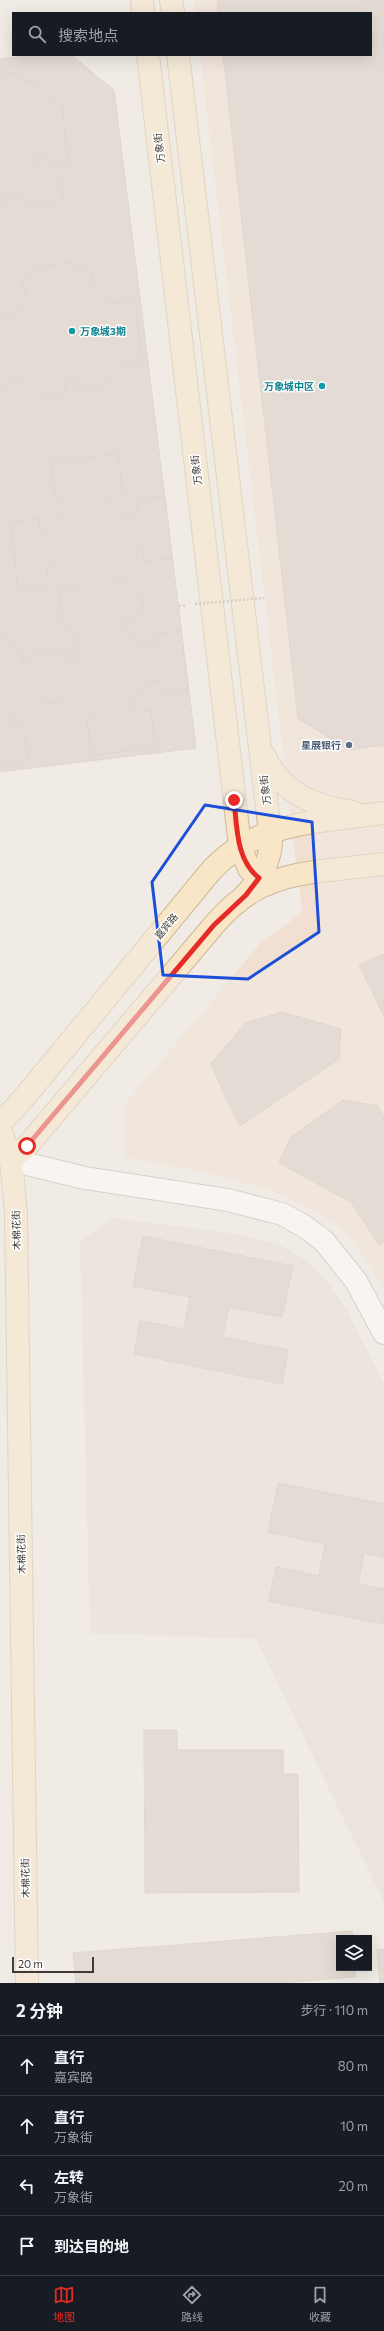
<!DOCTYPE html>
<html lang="zh">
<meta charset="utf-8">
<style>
:root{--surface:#171b24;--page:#242831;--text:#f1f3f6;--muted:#9ea1a6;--line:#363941;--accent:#e62b26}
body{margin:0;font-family:Commissioner,"Noto Sans SC",sans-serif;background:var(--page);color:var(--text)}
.controls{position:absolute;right:12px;bottom:12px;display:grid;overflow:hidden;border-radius:0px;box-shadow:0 4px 16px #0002}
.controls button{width:36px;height:36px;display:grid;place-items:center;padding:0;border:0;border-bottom:1px solid var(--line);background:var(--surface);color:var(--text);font:20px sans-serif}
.scale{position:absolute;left:12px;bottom:10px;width:82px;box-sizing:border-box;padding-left:4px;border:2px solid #423b35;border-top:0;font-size:11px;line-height:14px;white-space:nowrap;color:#423b35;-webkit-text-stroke:3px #fff;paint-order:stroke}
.stop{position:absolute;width:12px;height:12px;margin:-9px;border:3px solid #e62b26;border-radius:50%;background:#fff}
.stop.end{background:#e62b26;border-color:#fff;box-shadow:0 1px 4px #0008}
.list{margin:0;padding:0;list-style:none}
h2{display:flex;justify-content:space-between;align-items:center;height:52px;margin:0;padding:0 16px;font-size:17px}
h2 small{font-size:13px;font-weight:400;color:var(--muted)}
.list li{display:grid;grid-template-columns:26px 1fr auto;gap:12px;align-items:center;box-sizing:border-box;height:60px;padding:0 16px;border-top:1px solid var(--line)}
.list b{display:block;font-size:15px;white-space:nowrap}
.list p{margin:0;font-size:13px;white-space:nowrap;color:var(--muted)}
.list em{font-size:13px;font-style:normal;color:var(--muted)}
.icon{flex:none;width:22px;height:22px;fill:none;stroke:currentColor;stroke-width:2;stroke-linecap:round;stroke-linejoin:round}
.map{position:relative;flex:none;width:384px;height:1983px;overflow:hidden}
.search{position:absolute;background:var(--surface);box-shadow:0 4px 16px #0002;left:12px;right:12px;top:12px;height:44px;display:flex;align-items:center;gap:10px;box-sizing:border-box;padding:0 14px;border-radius:0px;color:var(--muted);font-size:15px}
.sheet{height:292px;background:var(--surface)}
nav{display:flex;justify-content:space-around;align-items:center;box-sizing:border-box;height:56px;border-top:1px solid var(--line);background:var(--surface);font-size:11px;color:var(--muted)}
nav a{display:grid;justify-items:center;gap:2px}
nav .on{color:var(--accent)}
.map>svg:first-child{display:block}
.residential{fill:#e4ddd3}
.commercial{fill:#f1e0d1}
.building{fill:#d4c9be;stroke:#cbbdaf}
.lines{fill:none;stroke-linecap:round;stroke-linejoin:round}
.street-casing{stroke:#bbb2a8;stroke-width:24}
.secondary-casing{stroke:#cdb898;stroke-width:24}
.path{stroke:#bbac9b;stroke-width:2.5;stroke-dasharray:2 2;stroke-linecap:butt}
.street{stroke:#fff;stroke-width:22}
.secondary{stroke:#f9e6c6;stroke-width:22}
.path-bridge{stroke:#bbac9b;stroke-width:2.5;stroke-dasharray:2 2;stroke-linecap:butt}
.route{stroke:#e62b26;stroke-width:5}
.marked{fill:none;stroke:#1d4ed8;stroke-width:3;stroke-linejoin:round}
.culture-dot{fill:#0f9aa8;stroke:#fff;stroke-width:1.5}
.service-dot{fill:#5c6f8a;stroke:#fff;stroke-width:1.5}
.labels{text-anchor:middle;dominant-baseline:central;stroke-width:3;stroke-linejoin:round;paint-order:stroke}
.street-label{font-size:10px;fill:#423b35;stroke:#fff}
.culture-label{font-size:10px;font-weight:bold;fill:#0d838f;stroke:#fff;text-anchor:start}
.service-label{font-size:10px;font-weight:bold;fill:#4e5e75;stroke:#fff;text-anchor:end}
</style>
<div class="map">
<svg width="384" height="1983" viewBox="0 0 384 1983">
<rect width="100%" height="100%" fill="#f1ebe5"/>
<!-- residential -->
<path class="residential" d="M112,1218L236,1234L276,1243L306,1260L329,1283L348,1313L384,1383V1902L256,1639L90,1633L80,1242Z"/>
<!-- commercial -->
<path class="commercial" d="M194,0H384V1288L352,1239L321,1214L273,1191L208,1173L125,1157V1104L259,945L302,912L200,55H371V13H195Z"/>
<!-- building -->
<path class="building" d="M217,0H384V745L348,750L298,718L223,55H371V13H218Z
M31,55H71L114,90L196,748L0,772V59Z
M21,72L22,80L37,82L50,94L54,104L62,103L68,164L56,165L34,153L30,161L60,179L63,200L30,205L22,196L3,199L5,207H0V74Z
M72,262L74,271L91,269L94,288L108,304L135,301L142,364L116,367L102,388L78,391L76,378L64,379L66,393L42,396L25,381L0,385V319L12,317L26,300L22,277L36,275L35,268Z
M118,454L123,495L105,497L106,504L127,517L138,516L136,499L165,496L172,558L144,562L143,547L113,580L127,579L142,594L143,610L134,621L120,623V627L146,647L155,646L154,634L181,631L188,690L161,694L159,680L148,682L129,705V713L151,710L155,748L91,755L87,719H92L68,693L57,703L44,704L36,695L29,696L10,717L12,727L23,725L28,761L0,765V638L3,637L22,654L23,663L31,662V654L70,652V662H78L77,637L62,622L59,589L77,588V583L58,566L47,567L49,588L18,591L11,522L39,519L40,531L52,529L66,508L65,500L56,502L51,462Z
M384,954V1016L359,965Z
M282,1012L341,1029L339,1059L240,1126L226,1099L211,1063L246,1023Z
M343,1100L378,1106L384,1117V1242L380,1246L351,1202L279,1163L291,1137Z
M143,1236L293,1266L282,1317L229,1307L223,1337L288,1350L282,1384L134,1354L140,1321L184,1329L190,1297L133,1286Z
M278,1483L384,1504V1557L364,1553L358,1584L384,1589V1624L269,1601L276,1567L319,1576L325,1544L268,1532Z
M144,1730H177V1750H283V1774H298L299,1892L145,1893Z
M352,1931L353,1938H339V1968H355V1977L278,1983H76L73,1953Z
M384,1949V1983H380L377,1950Z"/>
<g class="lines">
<!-- street casing -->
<g class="street-casing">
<path id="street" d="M11,1160L85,1178L228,1200L282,1214L304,1226L324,1241L356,1281L384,1333"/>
</g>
<!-- secondary casing -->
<g class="secondary-casing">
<path id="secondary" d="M142,0L143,13
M171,0L173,13
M148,55L240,846L249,869L268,884
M178,55L271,841C270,866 256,886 238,902
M264,755C280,793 315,807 353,812
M0,1124L23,1099L210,872C255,821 320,822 384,813
M0,1128L11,1160L16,1214L27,1983
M11,1160L27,1146L214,925C225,912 238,900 253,891C290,869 342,870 384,864"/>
</g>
<!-- path -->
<path class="path" d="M179,606L186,605"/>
<!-- street -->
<use href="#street" class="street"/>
<!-- secondary -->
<use href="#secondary" class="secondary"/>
<!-- path-bridge -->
<path class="path-bridge" d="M195,604L264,598"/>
</g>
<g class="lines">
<!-- route -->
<path class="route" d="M27,1146L214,925L246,895L259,878C236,860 237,827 234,800"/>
</g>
<!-- marked area -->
<path d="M0 0H384V1983H0ZM205,805L312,822L319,932L248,979L163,975L152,882Z" fill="#f1ebe5" fill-opacity=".55" fill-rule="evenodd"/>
<path class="marked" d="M205,805L312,822L319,932L248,979L163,975L152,882Z"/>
<!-- markers -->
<g class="culture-dot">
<circle cx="72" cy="331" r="4"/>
<circle cx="322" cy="386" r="4"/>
</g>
<circle class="service-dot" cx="349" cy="745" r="4"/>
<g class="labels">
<!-- street labels -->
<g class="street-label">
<text transform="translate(159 148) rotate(-97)">万象街</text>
<text transform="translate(196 470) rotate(-97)">万象街</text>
<text transform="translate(265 790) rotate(-97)">万象街</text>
<text transform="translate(166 926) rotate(-51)">嘉宾路</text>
<text transform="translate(16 1230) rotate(-91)">木棉花街</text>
<text transform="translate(21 1554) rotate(-91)">木棉花街</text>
<text transform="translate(25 1878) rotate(-91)">木棉花街</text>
</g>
<!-- culture labels -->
<g class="culture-label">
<text x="80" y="331">万象城3期</text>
<text x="314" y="386" text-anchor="end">万象城中区</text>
</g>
<!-- service labels -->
<g class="service-label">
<text x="341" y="745">星展银行</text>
</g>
</g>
</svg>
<div class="controls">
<button><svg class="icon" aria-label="layers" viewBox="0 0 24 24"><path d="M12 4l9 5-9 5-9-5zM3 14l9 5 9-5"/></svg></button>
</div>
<div class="scale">20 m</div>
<div class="stop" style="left:27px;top:1146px"></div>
<div class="stop end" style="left:234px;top:800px"></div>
<div class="search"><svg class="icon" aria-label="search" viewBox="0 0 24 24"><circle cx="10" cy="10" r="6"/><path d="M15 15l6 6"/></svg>搜索地点</div>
</div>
<section class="sheet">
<h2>2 分钟<small>步行 · 110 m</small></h2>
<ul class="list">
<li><svg class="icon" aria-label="ahead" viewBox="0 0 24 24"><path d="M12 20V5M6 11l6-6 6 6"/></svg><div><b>直行</b><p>嘉宾路</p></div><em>80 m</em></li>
<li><svg class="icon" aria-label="ahead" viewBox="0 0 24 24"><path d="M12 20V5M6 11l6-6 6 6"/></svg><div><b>直行</b><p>万象街</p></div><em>10 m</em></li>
<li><svg class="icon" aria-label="left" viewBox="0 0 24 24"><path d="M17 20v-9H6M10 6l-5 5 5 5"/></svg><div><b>左转</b><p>万象街</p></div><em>20 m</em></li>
<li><svg class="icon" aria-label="arrive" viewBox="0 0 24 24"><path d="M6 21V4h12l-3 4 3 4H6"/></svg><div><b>到达目的地</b></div></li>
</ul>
</section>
<nav>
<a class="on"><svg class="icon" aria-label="map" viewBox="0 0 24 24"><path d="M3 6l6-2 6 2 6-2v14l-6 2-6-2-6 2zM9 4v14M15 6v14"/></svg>地图</a>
<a><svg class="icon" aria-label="directions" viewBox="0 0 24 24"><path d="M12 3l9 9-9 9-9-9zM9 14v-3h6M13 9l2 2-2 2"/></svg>路线</a>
<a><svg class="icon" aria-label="saved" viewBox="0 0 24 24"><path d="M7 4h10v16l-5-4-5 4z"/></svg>收藏</a>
</nav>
